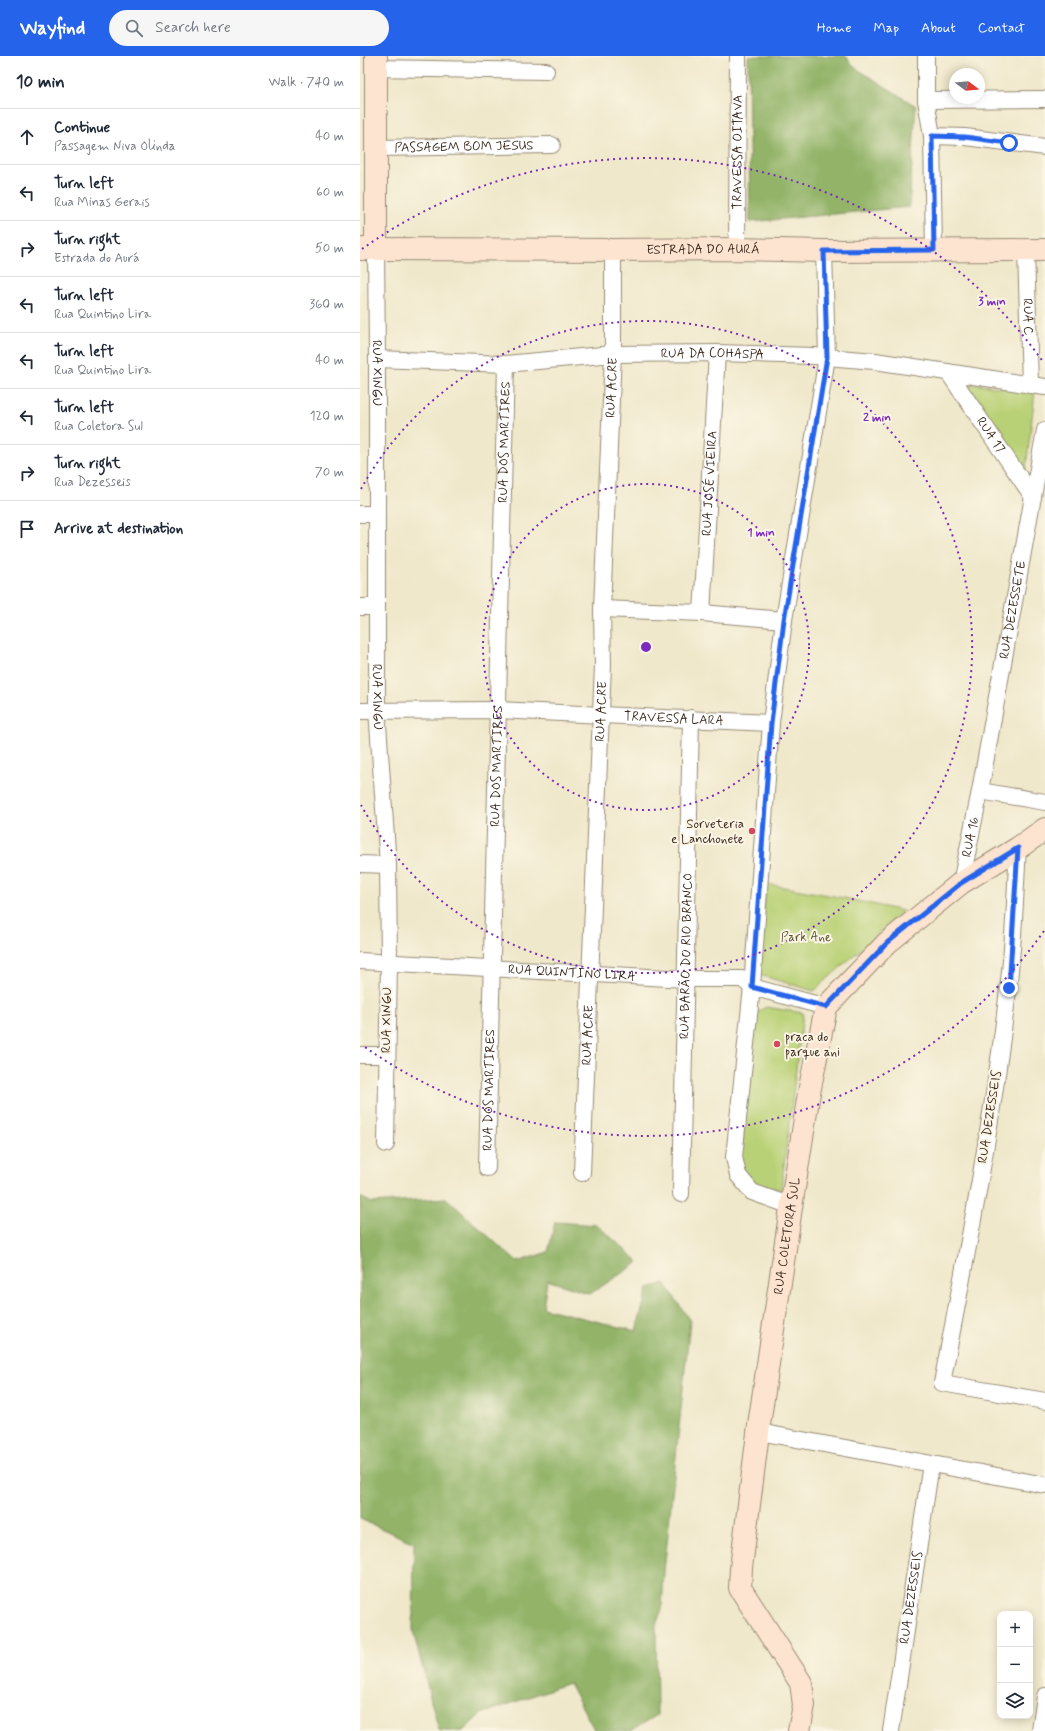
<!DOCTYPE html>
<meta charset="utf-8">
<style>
:root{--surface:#fff;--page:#f6f6f7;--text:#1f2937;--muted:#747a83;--line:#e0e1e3;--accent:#2563eb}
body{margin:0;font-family:Mynerve,sans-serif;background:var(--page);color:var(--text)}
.controls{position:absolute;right:12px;bottom:12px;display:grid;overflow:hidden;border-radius:8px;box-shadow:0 2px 10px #0003}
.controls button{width:36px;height:36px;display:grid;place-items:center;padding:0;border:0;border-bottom:1px solid var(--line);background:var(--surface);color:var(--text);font:20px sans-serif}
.compass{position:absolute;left:589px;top:12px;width:36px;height:36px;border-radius:50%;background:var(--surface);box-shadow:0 2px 10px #0003;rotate:106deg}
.stop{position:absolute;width:12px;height:12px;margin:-9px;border:3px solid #2563eb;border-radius:50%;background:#fff}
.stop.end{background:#2563eb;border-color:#fff;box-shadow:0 1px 4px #0008}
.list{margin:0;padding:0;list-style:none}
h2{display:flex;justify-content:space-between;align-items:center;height:52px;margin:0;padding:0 16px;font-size:17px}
h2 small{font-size:13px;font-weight:400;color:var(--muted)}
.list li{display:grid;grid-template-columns:26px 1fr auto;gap:12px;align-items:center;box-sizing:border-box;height:56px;padding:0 16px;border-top:1px solid var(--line)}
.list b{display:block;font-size:15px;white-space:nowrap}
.list p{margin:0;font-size:13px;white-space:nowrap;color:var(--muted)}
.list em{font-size:13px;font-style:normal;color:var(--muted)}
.icon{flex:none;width:22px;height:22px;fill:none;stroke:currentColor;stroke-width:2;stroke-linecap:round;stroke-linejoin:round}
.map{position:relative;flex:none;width:685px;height:1675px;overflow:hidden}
header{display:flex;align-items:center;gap:24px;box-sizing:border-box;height:56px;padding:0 20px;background:var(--accent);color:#fff}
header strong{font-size:19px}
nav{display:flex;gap:22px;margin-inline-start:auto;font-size:14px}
.search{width:280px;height:36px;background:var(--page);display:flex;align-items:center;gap:10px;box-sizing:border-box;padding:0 14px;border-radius:22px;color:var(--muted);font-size:15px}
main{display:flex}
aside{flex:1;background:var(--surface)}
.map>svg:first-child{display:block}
.green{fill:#b9d176;stroke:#7a7e4a}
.forest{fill:#92b367;stroke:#666e42}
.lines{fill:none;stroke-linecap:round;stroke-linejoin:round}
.street-casing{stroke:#958974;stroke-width:18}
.secondary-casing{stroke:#958974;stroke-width:24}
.street{stroke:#fff;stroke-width:16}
.secondary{stroke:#fde4d1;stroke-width:22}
.route{stroke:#2563eb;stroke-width:5}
.ring{fill:none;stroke:#7b2cbf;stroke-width:2;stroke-dasharray:2 4}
.poi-dot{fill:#d1495b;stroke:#fcf5e5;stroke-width:1.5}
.labels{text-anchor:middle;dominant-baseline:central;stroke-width:4;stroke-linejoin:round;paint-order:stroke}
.street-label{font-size:13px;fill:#3b2a1e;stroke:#fcf5e5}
.poi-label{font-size:13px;fill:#3b2a1e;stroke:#fcf5e5;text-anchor:end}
.park-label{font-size:13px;fill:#5a5434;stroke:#fcf5e5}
.centre{fill:#7b2cbf;stroke:#fcf5e5;stroke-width:2}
.ring-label{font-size:12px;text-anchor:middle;font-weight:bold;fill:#7b2cbf;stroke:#fcf5e5;stroke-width:4;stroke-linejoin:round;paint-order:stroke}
</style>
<header>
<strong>Wayfind</strong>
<div class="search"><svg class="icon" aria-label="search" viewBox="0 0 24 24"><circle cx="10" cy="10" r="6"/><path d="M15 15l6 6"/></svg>Search here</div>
<nav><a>Home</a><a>Map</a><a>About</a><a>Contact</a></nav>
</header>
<main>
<aside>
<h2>10 min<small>Walk · 740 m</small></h2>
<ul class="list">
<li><svg class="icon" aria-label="ahead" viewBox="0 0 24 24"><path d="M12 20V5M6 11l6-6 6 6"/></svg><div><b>Continue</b><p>Passagem Niva Olinda</p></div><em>40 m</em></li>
<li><svg class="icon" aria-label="left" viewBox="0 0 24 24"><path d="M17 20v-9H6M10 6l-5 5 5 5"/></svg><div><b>Turn left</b><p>Rua Minas Gerais</p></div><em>60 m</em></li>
<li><svg class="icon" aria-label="right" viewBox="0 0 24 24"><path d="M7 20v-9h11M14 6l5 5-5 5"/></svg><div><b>Turn right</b><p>Estrada do Aurá</p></div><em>50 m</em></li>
<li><svg class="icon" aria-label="left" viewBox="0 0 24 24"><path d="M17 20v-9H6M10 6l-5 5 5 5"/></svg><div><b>Turn left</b><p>Rua Quintino Lira</p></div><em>360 m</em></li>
<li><svg class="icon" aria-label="left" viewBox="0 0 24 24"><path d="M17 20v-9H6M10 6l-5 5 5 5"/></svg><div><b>Turn left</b><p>Rua Quintino Lira</p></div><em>40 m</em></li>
<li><svg class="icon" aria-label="left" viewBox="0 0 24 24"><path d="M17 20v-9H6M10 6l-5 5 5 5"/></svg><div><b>Turn left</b><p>Rua Coletora Sul</p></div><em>120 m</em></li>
<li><svg class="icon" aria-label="right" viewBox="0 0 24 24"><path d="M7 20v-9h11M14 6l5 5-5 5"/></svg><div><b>Turn right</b><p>Rua Dezesseis</p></div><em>70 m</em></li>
<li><svg class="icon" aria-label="arrive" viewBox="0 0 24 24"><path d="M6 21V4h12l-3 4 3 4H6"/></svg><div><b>Arrive at destination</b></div></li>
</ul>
</aside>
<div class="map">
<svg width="685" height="1675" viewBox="0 0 685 1675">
<rect width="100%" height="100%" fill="#fcf5e5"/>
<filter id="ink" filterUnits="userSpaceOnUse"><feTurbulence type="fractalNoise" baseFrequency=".025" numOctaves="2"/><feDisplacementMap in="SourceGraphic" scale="8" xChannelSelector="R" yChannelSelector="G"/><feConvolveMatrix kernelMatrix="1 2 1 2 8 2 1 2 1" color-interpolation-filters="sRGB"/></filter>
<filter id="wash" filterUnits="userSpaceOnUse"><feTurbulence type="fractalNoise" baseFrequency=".012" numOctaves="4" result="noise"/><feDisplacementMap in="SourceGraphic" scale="16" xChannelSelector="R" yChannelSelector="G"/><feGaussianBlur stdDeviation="0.9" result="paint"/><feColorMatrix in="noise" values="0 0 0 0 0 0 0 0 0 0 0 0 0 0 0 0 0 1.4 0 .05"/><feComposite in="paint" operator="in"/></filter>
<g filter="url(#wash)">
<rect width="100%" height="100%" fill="#efe8cb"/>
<!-- green -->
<path class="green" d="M607,327L675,336L665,422Z
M407,828L484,842L543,855L454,935L396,918Z
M406,951L443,957L421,1134L400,1129L385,1122L380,1106L396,957Z"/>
<!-- forest -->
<path class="forest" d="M388,0H486L494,11L556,50L549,151L390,166Z
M0,1141L12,1147L86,1142L157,1206L188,1196L195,1166L237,1169L279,1206L230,1238L187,1224L183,1252L276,1275L288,1232L305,1227L330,1265L304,1516L302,1553L296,1569L297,1659L271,1675H235L209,1627L121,1658L103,1675H79L53,1575L54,1487L0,1463Z"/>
</g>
<g filter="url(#ink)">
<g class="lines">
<!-- street casing -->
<g class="street-casing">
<g id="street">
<path d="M566,0V44L572,80L574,194"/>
<path d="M16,12L186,15"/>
<path d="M566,44L685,43"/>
<path d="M572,80L605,81L685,91"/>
<path id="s1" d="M16,92L192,89"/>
<path id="s2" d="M16,192L17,303V654L28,809L29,906L26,1088"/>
<path id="s3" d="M377,193L378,0"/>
<path id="s4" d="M666,194L670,329"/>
<path id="s5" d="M17,303L146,308L253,298L357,297L454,300L515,305L685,331"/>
<path id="s6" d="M588,316L673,441"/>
<path d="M0,458H17"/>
<path d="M0,551H17"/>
<path d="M242,553L342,557L424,564"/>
<path id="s7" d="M342,557L357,297"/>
<path id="s8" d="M0,655L137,654L411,667"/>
<path d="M620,735L685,746"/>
<path d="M658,792C655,839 654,887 648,933C633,1066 607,1197 582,1327L685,1345"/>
<path d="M0,808L28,809"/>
<path id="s9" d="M601,827L620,735L685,374"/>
<path id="s10" d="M0,905L326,923H382L392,931L466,951"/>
<path d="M0,999H26"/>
<path id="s11" d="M127,1112L146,308"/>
<path id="s12" d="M222,1117L243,609L242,553L253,298V194"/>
<path id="s13" d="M321,1138L331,662"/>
<path d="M431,1150L392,1136L378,1119L374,1101L392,931L411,667L424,564L467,301L464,195"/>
<path d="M399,1376L685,1429"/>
<path id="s14" d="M531,1675L571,1408"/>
<path d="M680,1675L685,1640"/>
</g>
</g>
<!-- secondary casing -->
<g class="secondary-casing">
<g id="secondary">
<path d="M16,192V0"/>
<path id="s15" d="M0,193L253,194L377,193L464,195L685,194"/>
<path id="s16" d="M439,1675L444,1649L441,1627L380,1532L381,1512L399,1369L432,1145L449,1037L466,951L527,887L601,827L658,792L685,773"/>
</g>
</g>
<!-- street -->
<use href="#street" class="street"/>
<!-- secondary -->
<use href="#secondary" class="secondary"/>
</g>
</g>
<g class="lines" filter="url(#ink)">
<!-- route -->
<path class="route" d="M649,932L658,792L601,827L527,887L466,951L392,931L411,667L424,564L467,301L464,195L574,194L572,80L605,81L649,87"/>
</g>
<!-- distance rings -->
<g class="ring">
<circle cx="286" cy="591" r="163"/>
<path d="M1 433A326 326 0 1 1 1 749"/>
<path d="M684 875A489 489 0 0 1 2 989M2 193A489 489 0 0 1 684 307"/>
</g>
<!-- markers -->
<g class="poi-dot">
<circle cx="392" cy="775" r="4"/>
<circle cx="417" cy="988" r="4"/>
</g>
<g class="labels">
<!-- street labels -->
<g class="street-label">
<text stroke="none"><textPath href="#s1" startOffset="88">PASSAGEM BOM JESUS</textPath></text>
<text stroke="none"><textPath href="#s3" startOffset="97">TRAVESSA OITAVA</textPath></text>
<text stroke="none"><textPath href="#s15" startOffset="343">ESTRADA DO AURÁ</textPath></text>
<text stroke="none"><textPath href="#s4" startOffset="67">RUA C</textPath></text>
<text stroke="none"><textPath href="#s5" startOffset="336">RUA DA COHASPA</textPath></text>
<text stroke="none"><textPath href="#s2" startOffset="125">RUA XINGU</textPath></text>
<text stroke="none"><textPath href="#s12" startOffset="786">RUA ACRE</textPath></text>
<text stroke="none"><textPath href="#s6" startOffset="76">RUA 17</textPath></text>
<text stroke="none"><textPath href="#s11" startOffset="726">RUA DOS MARTIRES</textPath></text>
<text stroke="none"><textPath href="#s7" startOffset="130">RUA JOSÉ VIEIRA</textPath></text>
<text stroke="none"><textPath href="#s9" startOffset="278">RUA DEZESSETE</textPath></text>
<text stroke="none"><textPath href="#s2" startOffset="449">RUA XINGU</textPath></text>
<text stroke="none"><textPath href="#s12" startOffset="462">RUA ACRE</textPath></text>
<text stroke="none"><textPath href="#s8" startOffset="314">TRAVESSA LARA</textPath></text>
<text stroke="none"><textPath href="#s11" startOffset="402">RUA DOS MARTIRES</textPath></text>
<text stroke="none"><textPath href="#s9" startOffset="47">RUA 16</textPath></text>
<text stroke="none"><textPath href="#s13" startOffset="238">RUA BARÃO DO RIO BRANCO</textPath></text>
<text stroke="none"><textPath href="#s10" startOffset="212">RUA QUINTINO LIRA</textPath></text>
<text transform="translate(27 964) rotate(-89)">RUA XINGU</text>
<text stroke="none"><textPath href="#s12" startOffset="138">RUA ACRE</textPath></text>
<text stroke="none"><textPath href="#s11" startOffset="78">RUA DOS MARTIRES</textPath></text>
<text transform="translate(630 1061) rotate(-81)">RUA DEZESSEIS</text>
<text stroke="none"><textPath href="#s16" startOffset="517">RUA COLETORA SUL</textPath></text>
<text stroke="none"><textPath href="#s14" startOffset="135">RUA DEZESSEIS</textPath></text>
</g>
<!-- poi labels -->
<g class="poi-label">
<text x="384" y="768">Sorveteria<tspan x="384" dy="15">e Lanchonete</tspan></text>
<text x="425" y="981" text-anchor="start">praca do<tspan x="425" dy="15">parque ani</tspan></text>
</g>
<!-- park labels -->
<g class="park-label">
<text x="446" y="881">Park Ane</text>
</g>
</g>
<circle cx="286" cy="591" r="6" class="centre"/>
<g class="ring-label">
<text x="632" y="249">3 min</text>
<text x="517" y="365">2 min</text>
<text x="401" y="480">1 min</text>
</g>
</svg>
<div class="controls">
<button>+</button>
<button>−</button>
<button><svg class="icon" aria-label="layers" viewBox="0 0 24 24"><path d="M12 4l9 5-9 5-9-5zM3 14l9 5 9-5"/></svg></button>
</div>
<svg class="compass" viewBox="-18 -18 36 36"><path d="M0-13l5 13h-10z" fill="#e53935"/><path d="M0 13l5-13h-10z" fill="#747a83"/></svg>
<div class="stop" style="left:649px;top:87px"></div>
<div class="stop end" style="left:649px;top:932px"></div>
</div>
</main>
